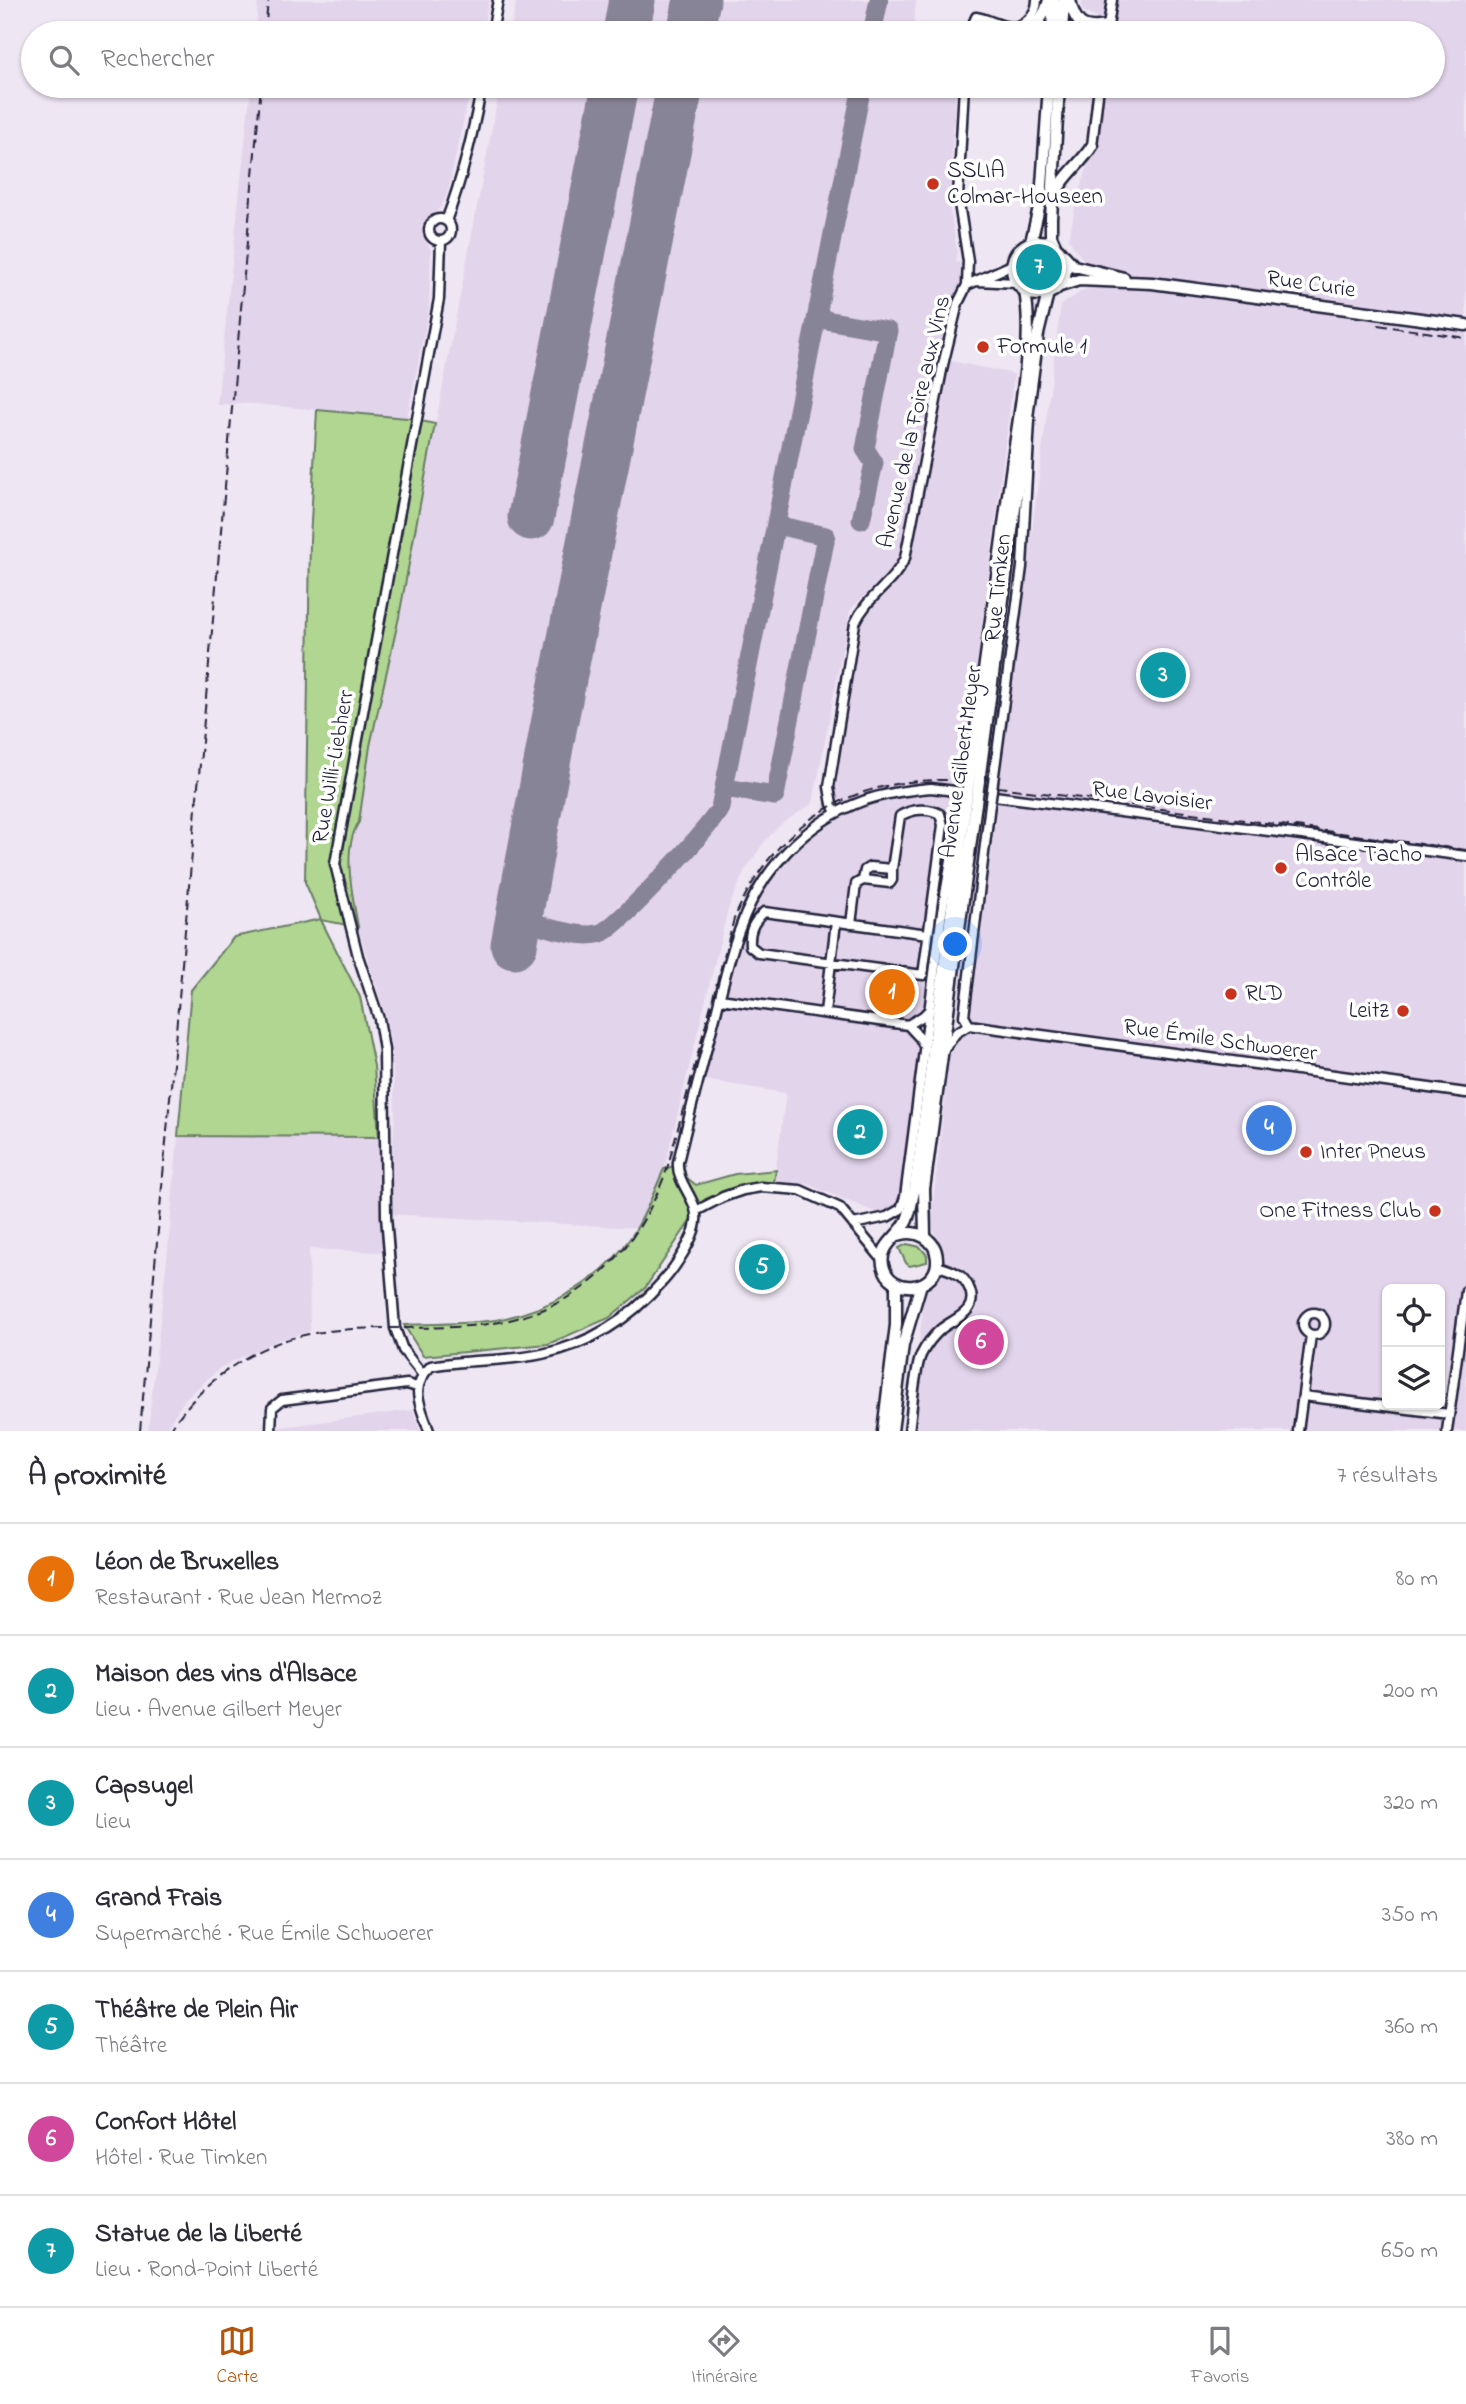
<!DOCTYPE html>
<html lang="fr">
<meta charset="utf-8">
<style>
:root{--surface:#fff;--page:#f2f2f3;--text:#2b2b33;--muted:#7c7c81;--line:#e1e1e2;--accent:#b45309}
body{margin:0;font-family:"Indie Flower",sans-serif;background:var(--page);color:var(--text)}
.controls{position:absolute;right:21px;bottom:21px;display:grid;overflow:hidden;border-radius:10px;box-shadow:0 2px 5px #0004}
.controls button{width:63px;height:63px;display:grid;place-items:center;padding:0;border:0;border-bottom:2px solid var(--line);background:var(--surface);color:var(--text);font:35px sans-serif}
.you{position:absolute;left:956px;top:945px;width:24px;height:24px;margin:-18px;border:5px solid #fff;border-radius:50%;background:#1a73e8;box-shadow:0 0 0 10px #1a73e833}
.badge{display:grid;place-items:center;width:46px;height:46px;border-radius:50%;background:var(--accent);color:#fff;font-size:23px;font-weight:700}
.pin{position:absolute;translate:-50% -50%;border:4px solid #fff;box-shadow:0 2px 7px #0006}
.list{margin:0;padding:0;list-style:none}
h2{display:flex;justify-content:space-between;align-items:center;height:91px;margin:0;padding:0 28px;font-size:30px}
h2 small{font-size:23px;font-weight:400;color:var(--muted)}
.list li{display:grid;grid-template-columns:46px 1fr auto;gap:21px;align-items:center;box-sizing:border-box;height:112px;padding:0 28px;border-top:2px solid var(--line)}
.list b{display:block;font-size:26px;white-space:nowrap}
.list p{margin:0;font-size:23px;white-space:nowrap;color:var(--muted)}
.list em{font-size:23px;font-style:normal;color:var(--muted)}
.icon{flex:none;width:38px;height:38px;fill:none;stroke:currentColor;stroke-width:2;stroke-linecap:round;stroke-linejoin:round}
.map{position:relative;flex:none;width:1466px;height:1431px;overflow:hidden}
.search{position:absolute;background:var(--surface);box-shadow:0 2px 5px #0004;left:21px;right:21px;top:21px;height:77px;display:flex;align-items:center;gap:18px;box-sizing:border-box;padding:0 24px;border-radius:38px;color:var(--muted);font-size:26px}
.sheet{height:875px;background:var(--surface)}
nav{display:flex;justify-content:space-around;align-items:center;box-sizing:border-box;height:98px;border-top:2px solid var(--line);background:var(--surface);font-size:19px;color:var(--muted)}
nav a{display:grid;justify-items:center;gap:4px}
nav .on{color:var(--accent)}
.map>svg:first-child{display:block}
.built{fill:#e2d4eb;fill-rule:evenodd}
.green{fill:#b0d691;stroke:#697c66;stroke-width:2}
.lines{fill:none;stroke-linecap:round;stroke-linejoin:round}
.taxiway{stroke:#888497;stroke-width:19}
.runway{stroke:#888497;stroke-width:47}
.minor-casing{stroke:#22223b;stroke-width:13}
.major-casing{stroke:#22223b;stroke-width:15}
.minor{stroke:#fff;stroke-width:8}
.major{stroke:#fff;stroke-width:10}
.rail{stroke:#22223b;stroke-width:2;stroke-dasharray:10 5;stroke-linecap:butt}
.minor-bridge-casing{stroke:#22223b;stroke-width:13;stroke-linecap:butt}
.major-bridge-casing{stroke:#22223b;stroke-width:15;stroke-linecap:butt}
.minor-bridge{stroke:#fff;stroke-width:8}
.major-bridge{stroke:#fff;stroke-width:10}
.poi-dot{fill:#c8321e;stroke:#fff;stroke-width:2.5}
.labels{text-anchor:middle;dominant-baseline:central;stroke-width:7;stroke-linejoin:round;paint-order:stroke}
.poi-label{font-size:23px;fill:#22223b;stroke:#fff;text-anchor:start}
.street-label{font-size:23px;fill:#22223b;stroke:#fff}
</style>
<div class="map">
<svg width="1466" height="1431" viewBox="0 0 1466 1431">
<rect width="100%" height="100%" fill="#eee6f3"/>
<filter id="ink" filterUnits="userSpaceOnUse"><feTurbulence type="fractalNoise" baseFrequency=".0143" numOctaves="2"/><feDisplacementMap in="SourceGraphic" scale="14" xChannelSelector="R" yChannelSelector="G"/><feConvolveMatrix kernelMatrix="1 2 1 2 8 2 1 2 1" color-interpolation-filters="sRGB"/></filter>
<g filter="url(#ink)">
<!-- built -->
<path class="built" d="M258,0H489L482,33H256Z
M517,0H916L913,33H510Z
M1082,0H1466V1431H909L925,1290L941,1274L943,1257L931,1222L951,1043L973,1024L970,1014L1061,305L1087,288L1084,261L1069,240L1075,207L1092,152L1102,86H1433V33H1109L1110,26L1082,10ZM1387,1289H1440V1405H1387Z
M251,86H471L448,191L442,205L435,213L426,218L421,227L424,238L431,250L429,308L407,418L242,403L217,405Z
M500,86H956L950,179L952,187V194L948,200L957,250L956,262L963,263V273L946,345L939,361H937L898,562L850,610L813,803L781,824L764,842L744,872L728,909L664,1169L637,1228L389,1214L395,1113L392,1050L386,1017L358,927L349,874L354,829L359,822L370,746L399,617Z
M950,361L1014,374L958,814L948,848L905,1184L898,1206L878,1213L807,1184L774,1182L786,1093L704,1080L742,930L768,882L790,854L820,826L857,629L866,607L905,566Z
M178,1136L379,1137L382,1252L309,1249L310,1331L278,1340L221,1367L185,1399L164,1431H148L168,1249Z
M413,1410L420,1431H274L275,1428Z"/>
<!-- green -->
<path class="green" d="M1023 268a17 17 0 1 1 34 0a17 17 0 1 1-34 0Z
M317,410L407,418L435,424L399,617L370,746L359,822C341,849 353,897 358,927L321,920L360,997L374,1066L379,1137L178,1136L191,990L234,937L321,919L305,882L310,540Z
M683,1163L686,1177L696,1185L735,1174L776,1170L774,1182L741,1185L705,1199L645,1288L609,1318L548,1344L423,1356L404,1325C436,1323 469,1325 501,1319C551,1309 602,1280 631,1237C645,1217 654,1191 664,1169Z
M907,1244L920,1247L927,1255V1262L910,1266L906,1263L899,1248Z"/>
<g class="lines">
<!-- taxiway -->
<path class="taxiway" d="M695,10L696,22L701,33
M872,33L879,0
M818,308L820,316L826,320L888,331L865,449L874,463L861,520
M725,788L775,796L826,536L776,525
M523,891C524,911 532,925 553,929C568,932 587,938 601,933C619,926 711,827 720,808L862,86"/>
<!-- runway -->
<path class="runway" d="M626,33L632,0
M690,33L697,0
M531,517L615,86
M514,945L553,730L680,86"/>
<!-- minor casing -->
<g class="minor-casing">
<path id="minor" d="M492,33L498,0
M969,33L976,17C995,20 1011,36 1028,20C1034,14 1037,8 1037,0
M1107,33L1112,0
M964,86L958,197L968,261L967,285
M1092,146L1099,86
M429 230a11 11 0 1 1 22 0a11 11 0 1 1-22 0Z
M446,221C463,177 473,132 482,86
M977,281L1017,283
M994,775L1022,567L1030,420
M836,813L832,804L829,787L855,623C867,596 894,583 905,558L943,365L958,303L967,285L1012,265
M863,880L890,883L892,880V869
M851,924L856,884L863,880L865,870L870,867L892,869L900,816C912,809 928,807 940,814L943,825L923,975L759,953L750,946C749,930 753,923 764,912L928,934
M720,999L908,1025
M825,1012L836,922
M908,1025L920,1038L925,1048
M908,1025L923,1016L930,1009
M969,1025L1466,1093
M969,1025L964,1016L990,804
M943,1051L956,1033L969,1025
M696,1211L723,1197L743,1190L761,1187L800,1190L840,1208L882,1259
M853,1224L887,1217L901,1209L905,1197L942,912L956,831L962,814
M1303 1324a11 11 0 1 1 22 0a11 11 0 1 1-22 0Z
M422,1374L403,1350L395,1328L386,1216L384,1050L379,1019L358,956L335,864L439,299L441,241
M1303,1396L1449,1414
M271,1431L272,1408L282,1400L407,1384L417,1387
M429,1431C421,1406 408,1388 431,1366C467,1359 506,1362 542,1354C591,1344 630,1319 663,1281C674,1269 695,1238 696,1221C699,1200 676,1184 678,1162C690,1112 703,1062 716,1013C723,985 729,957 739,931C759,872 805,822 863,801C885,793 908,790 931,788L1466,856
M909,1431C912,1411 914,1372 921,1355C926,1345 933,1336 941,1329C955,1318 978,1312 970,1290C964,1274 952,1270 937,1266
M1298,1431L1311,1335
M1447,1431L1466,1291"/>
</g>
<!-- major casing -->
<g class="major-casing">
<path id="major" d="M1070,0C1075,25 1083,30 1108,26
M1022,33C1036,25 1045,17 1049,0
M1052,33L1054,0
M1062,33L1064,0
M1055,194C1064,175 1081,164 1092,146
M1012 268a27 27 0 1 1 54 0a27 27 0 1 1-54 0Z
M1031,242L1041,199L1049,86
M1055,245L1051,236V218L1059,86
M1064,255L1074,266L1124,278
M1060,286L1079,280L1152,283L1466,325
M970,773C984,670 998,568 1012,466C1019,414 1034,342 1025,291
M980,774L1038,334L1048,293
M898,1235C916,1229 936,1238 937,1259C939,1291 890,1297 883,1265C879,1244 900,1237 907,1220C911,1210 912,1199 915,1188L966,801
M925,1236L924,1189L976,803
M883,1431L896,1325V1283
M892,1431L903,1345L921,1284"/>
</g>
<!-- minor -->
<use href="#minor" class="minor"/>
<!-- major -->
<use href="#major" class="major"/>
<!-- rail -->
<path class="rail" d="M265,33L268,0
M1378,325L1466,338
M140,1431L261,86
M169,1431C201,1382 252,1345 309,1334C365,1324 423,1331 479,1325C575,1315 635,1258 667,1169L734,919C774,826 846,779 947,780L1466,850"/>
<!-- minor-bridge casing -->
<g class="minor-bridge-casing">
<path id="minor-bridge" d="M990,804L994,775"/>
</g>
<!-- major-bridge casing -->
<g class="major-bridge-casing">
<path id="major-bridge" d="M966,801L970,773
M976,803L980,774"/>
</g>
<!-- minor-bridge -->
<use href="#minor-bridge" class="minor-bridge"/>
<!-- major-bridge -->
<use href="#major-bridge" class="major-bridge"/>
</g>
</g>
<!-- markers -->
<g class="poi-dot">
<circle cx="933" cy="184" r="7"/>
<circle cx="983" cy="347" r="7"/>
<circle cx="1281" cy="868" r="7"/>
<circle cx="1231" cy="994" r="7"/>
<circle cx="1403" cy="1011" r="7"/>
<circle cx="1306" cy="1152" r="7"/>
<circle cx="1435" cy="1211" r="7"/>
</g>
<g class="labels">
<!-- poi labels -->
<g class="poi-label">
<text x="947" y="171">SSLIA<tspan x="947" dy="26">Colmar-Houseen</tspan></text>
<text x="997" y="347">Formule 1</text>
<text x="1295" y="855">Alsace Tacho<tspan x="1295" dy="26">Contrôle</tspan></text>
<text x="1245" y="994">RLD</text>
<text x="1389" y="1011" text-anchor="end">Leitz</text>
<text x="1320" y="1152">Inter Pneus</text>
<text x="1421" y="1211" text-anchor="end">One Fitness Club</text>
</g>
<!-- street labels -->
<g class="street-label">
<text transform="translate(1311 285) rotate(8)">Rue Curie</text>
<text transform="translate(915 422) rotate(-77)">Avenue de la Foire aux Vins</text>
<text transform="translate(999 588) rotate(-84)">Rue Timken</text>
<text transform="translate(962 762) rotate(-82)">Avenue Gilbert Meyer</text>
<text transform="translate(334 767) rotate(-80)">Rue Willi-Liebherr</text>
<text transform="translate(1152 797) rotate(7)">Rue Lavoisier</text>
<text transform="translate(1220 1041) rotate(8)">Rue Émile Schwoerer</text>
</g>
</g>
</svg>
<div class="controls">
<button><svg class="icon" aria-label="locate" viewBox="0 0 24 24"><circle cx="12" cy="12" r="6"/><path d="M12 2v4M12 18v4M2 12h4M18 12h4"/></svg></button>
<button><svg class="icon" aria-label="layers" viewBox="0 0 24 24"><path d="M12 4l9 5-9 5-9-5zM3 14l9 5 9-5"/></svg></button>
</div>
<div class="you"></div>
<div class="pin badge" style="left:892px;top:992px;background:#e8710a">1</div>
<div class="pin badge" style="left:860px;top:1132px;background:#0f9aa8">2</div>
<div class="pin badge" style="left:1163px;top:675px;background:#0f9aa8">3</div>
<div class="pin badge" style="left:1269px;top:1128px;background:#3f7fe0">4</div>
<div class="pin badge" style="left:762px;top:1267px;background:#0f9aa8">5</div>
<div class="pin badge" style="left:981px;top:1342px;background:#d1479c">6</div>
<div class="pin badge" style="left:1039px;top:267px;background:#0f9aa8">7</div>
<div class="search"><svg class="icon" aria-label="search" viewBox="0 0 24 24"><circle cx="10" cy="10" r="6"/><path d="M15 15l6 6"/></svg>Rechercher</div>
</div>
<section class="sheet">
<h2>À proximité<small>7 résultats</small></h2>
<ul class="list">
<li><span class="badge" style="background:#e8710a">1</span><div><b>Léon de Bruxelles</b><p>Restaurant · Rue Jean Mermoz</p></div><em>80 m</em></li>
<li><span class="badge" style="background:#0f9aa8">2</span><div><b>Maison des vins d'Alsace</b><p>Lieu · Avenue Gilbert Meyer</p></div><em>200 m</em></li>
<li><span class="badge" style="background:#0f9aa8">3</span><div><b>Capsugel</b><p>Lieu</p></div><em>320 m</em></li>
<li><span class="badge" style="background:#3f7fe0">4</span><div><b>Grand Frais</b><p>Supermarché · Rue Émile Schwoerer</p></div><em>350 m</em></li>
<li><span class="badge" style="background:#0f9aa8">5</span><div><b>Théâtre de Plein Air</b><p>Théâtre</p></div><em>360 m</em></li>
<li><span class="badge" style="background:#d1479c">6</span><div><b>Confort Hôtel</b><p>Hôtel · Rue Timken</p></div><em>380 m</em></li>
<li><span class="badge" style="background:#0f9aa8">7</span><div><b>Statue de la Liberté</b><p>Lieu · Rond-Point Liberté</p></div><em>650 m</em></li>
</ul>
</section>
<nav>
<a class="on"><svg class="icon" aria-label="map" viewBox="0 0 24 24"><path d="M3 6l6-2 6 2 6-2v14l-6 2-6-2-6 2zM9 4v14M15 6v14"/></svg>Carte</a>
<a><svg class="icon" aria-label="directions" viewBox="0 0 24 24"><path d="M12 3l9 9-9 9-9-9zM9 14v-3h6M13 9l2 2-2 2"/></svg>Itinéraire</a>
<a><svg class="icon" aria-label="saved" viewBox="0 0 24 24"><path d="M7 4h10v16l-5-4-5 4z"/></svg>Favoris</a>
</nav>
